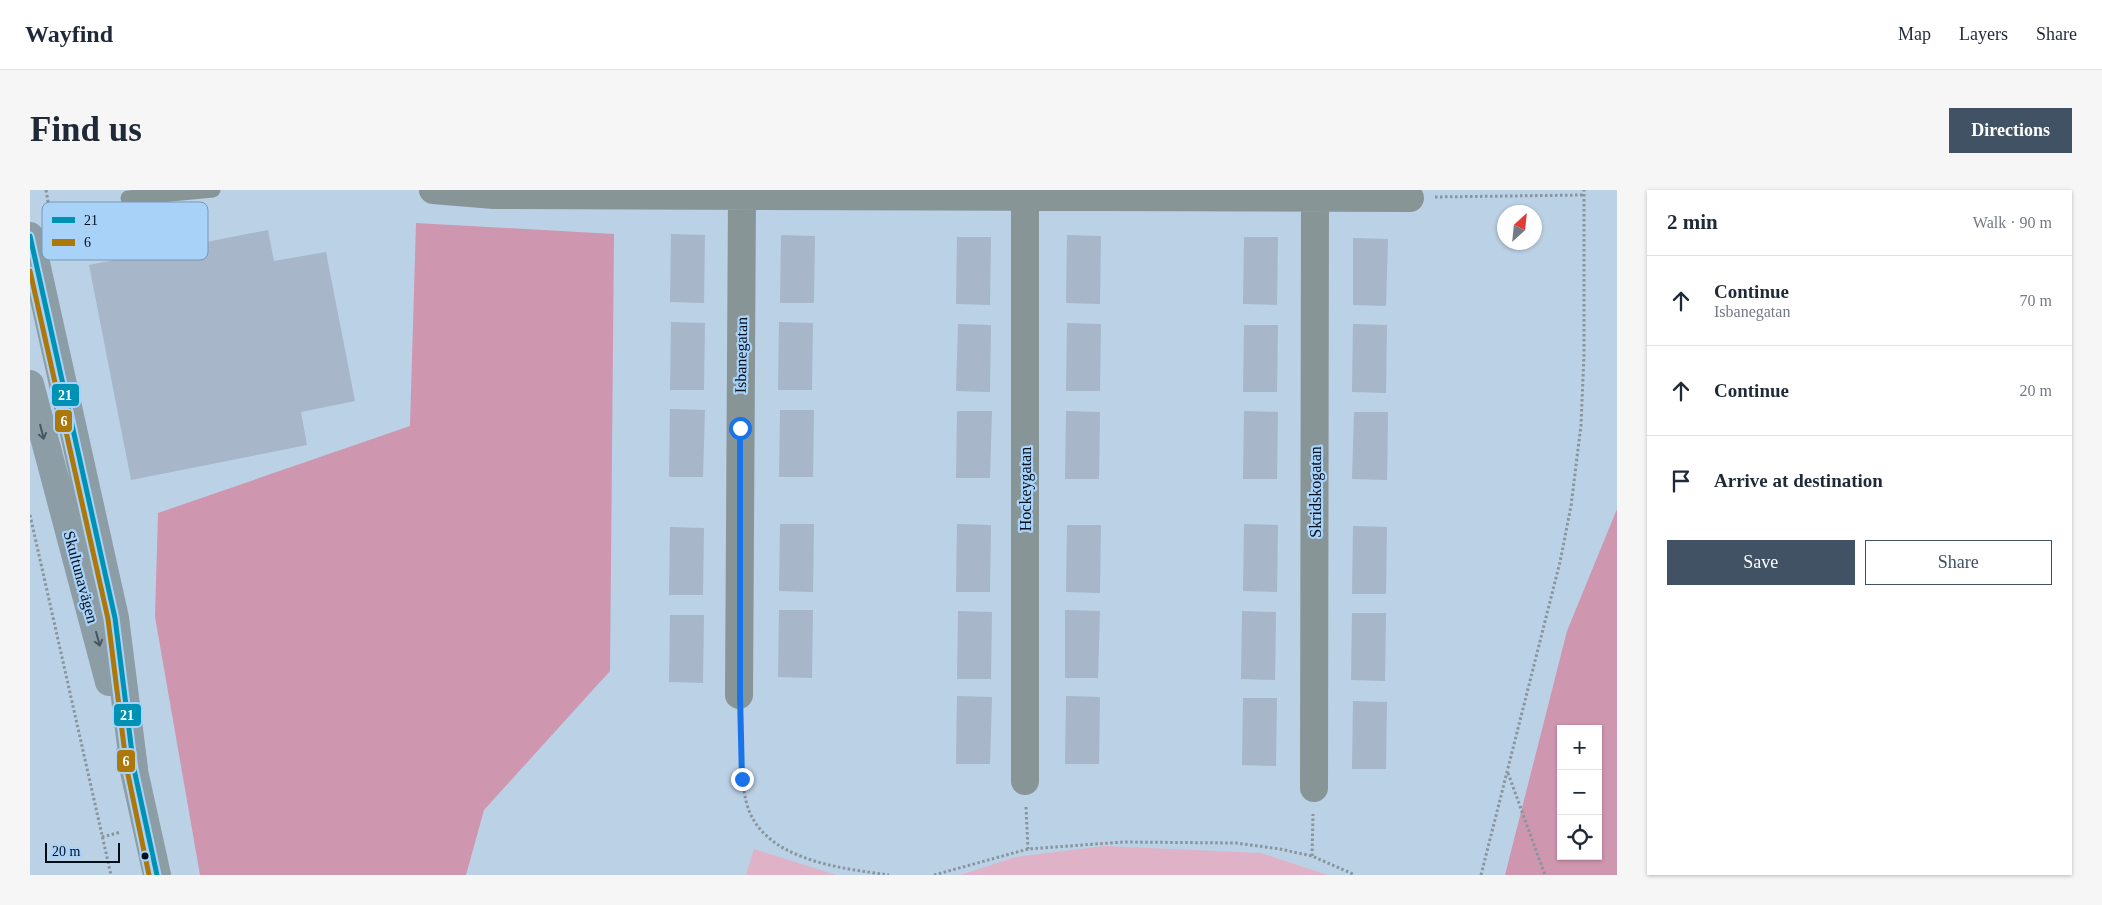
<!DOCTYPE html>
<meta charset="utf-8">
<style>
:root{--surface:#fff;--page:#f6f6f7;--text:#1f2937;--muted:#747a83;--line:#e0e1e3;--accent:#415264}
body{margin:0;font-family:Georgia,serif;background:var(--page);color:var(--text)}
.controls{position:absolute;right:15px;bottom:15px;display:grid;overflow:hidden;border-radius:0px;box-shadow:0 1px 4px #0004}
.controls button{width:45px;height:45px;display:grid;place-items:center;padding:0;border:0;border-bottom:1px solid var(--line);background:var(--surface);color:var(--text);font:25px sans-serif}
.compass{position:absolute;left:1467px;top:15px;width:45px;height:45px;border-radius:50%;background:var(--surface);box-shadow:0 1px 4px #0004;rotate:27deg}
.scale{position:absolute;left:15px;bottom:12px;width:75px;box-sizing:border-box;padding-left:5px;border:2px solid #000e1e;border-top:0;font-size:14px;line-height:18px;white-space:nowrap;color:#000e1e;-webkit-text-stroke:4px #a9d2f8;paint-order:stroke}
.stop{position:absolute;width:15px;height:15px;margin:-11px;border:4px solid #1a73e8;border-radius:50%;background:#fff}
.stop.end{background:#1a73e8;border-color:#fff;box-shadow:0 1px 5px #0008}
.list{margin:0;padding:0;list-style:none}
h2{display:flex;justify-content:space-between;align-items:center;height:65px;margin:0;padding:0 20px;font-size:21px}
h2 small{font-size:16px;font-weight:400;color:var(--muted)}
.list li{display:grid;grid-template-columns:32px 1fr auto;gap:15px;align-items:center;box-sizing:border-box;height:90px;padding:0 20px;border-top:1px solid var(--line)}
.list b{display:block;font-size:19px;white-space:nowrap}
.list p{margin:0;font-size:16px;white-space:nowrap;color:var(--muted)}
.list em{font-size:16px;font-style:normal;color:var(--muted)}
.actions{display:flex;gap:10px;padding:15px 20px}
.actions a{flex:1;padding:11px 0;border:1px solid var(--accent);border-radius:0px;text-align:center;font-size:18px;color:var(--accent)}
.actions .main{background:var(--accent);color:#fff}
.icon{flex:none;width:28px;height:28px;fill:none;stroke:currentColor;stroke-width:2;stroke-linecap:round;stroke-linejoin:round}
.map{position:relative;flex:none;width:1587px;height:685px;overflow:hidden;border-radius:0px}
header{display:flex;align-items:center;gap:30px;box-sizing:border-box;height:70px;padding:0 25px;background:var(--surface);border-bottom:1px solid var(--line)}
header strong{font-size:24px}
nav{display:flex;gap:28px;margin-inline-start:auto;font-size:18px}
.intro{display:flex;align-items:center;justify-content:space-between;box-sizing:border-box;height:120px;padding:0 30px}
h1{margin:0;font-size:35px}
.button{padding:12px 22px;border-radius:0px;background:var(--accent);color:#fff;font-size:18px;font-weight:700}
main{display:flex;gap:30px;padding:0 30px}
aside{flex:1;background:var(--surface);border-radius:0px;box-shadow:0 1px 4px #0004}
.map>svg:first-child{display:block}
.green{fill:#e0b2c7}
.forest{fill:#cf96b0;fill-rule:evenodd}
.building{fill:#a7b6c9}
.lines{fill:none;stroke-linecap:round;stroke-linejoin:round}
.path{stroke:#87959d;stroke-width:3;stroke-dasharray:2.5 2.5;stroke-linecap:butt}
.lane{stroke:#879597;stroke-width:15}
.street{stroke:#879597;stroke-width:28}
.secondary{stroke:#8c9da5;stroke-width:28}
.bus-1-casing{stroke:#a9d2f8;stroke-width:9}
.bus-2-casing{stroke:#a9d2f8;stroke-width:9}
.bus-1{stroke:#0092b4;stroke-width:5}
.bus-2{stroke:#ad7809;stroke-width:5}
.oneway{stroke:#465662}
.route{stroke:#1a73e8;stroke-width:6}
.bus-dot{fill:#000e1e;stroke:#a9d2f8;stroke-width:2}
.labels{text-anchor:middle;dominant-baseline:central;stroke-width:4.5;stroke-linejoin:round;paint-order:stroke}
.street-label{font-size:16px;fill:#000e1e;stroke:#a9d2f8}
.key{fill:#a9d2f8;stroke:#7697b7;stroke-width:1}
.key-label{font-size:14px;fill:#000e1e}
.line-badge{stroke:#a9d2f8;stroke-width:2}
.badge-label{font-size:14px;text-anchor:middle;font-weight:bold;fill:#fff}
</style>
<header>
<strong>Wayfind</strong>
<nav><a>Map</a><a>Layers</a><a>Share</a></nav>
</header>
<div class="intro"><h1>Find us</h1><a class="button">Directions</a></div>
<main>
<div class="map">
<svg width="1587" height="685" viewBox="0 0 1587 685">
<rect width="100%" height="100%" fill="#bbd1e6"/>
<!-- green -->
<path class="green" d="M1074,656L1231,663L1298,685H930L986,667Z
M724,659L806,685H716Z"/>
<!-- forest -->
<path class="forest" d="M386,33L584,44L580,481L454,620L436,685H170L125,427L128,323L380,236Z
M1587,319V685H1475L1537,441ZM1531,539H1568V666H1531Z"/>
<!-- building -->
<path class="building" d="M238,40L244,71L296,62L325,211L271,222L277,255L101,290L59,75Z
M641,44L675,45L674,113L640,112Z
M751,45L785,46L784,113H750Z
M1037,45L1071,46L1070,114L1036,113Z
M927,47H961L960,115L926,114Z
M1214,47H1248L1247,115L1213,114Z
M1323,48L1358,49L1356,116L1323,115Z
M641,132L675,133L674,200H640Z
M749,132L783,133L782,200H748Z
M1037,133L1071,134L1070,201H1036Z
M928,134L961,135L960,202L926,201Z
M1323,134L1357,135L1356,203L1322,202Z
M1214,135H1248L1247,202H1213Z
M640,219L675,220L673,287H639Z
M750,220H784L783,287H749Z
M927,221H962L960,288H926Z
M1036,221L1070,222L1069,289H1035Z
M1214,221L1248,222L1247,289H1213Z
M1324,222H1358L1357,290L1322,289Z
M750,334H784L783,402L749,401Z
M927,334L961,335L960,402H926Z
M1214,334L1248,335L1247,402L1213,401Z
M1037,335H1071L1070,403L1036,402Z
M1323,336L1357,337L1356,404H1322Z
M640,337L674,338L673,405H639Z
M749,420H783L782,488L748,487Z
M1035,420L1070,421L1068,488H1035Z
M928,421L962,422L961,489H927Z
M1212,421L1246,422L1245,490L1211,489Z
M1322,423H1356L1355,491L1321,490Z
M640,425H674L673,493L639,492Z
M927,506L962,507L960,574H926Z
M1036,506L1070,507L1069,574H1035Z
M1213,508H1247L1246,576L1212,575Z
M1323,511L1357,512L1356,579H1322Z"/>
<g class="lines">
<!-- path -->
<path class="path" d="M16,0L21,29
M1405,7L1554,5
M0,325L81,685
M710,531C711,557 710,585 716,611C730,670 809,678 859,685
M1478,583L1515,685
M996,617L998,659
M72,647L91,642
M1282,666L1283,624
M904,685L998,659L1093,652L1206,653L1250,659L1282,666L1325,685
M1451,685L1530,372L1541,316L1551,235L1554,164V0"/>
<!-- lane -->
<path class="lane" d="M98,8L183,0"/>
<!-- street -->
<path class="street" d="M403,0L464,5L1380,8
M995,6V591
M709,505L712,5
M1284,598L1285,7"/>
<!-- secondary -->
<path class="secondary" d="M0,46L85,428L104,579
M0,194L79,492
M100,563L127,685"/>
<!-- bus-1 casing -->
<g class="bus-1-casing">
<path id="bus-1" d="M0,46L85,428L104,579L127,685"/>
</g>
<!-- bus-2 casing -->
<g class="bus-2-casing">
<path id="bus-2" d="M0,81L78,429L97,580L119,685"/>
</g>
<!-- bus-1 -->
<use href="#bus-1" class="bus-1"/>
<!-- bus-2 -->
<use href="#bus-2" class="bus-2"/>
</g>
<!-- one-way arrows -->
<defs><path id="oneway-shaft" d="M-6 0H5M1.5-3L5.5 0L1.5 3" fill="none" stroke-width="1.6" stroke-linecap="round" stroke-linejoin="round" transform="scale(1.25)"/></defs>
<g class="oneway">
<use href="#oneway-shaft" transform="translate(12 242) rotate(76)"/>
<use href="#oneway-shaft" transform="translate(68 449) rotate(75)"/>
</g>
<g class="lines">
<!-- route -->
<path class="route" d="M710,238V505L712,589"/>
</g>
<!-- markers -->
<circle class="bus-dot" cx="115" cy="666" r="4.5"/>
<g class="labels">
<!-- street labels -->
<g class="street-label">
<text transform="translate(711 165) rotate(-89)">Isbanegatan</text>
<text transform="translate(995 299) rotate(-90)">Hockeygatan</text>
<text transform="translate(1285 302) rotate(-90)">Skridskogatan</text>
<text transform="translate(51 387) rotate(75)">Skultunavägen</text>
</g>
</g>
<!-- legend -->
<rect x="12" y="12" width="166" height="58" rx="8" class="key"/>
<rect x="22" y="27" width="23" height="6" fill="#0092b4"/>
<rect x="22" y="49" width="23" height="7" fill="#ad7809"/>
<g class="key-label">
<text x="54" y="35">21</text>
<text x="54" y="57">6</text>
</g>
<g class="line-badge">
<rect x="21" y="193" width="29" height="24" rx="5" fill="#0092b4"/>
<rect x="24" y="219" width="19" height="24" rx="5" fill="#ad7809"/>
<rect x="83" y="513" width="29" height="24" rx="5" fill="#0092b4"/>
<rect x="86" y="559" width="20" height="24" rx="5" fill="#ad7809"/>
</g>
<g class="badge-label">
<text x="35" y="210">21</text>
<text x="34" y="236">6</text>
<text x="97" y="530">21</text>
<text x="96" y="576">6</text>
</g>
</svg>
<div class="controls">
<button>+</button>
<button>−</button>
<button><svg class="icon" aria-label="locate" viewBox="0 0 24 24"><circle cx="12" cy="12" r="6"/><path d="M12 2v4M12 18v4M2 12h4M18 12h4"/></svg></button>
</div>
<svg class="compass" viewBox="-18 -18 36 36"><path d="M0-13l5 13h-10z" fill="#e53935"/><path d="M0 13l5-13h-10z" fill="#747a83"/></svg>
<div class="scale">20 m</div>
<div class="stop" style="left:710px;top:238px"></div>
<div class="stop end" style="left:712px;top:589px"></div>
</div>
<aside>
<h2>2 min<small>Walk · 90 m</small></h2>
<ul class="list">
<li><svg class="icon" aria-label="ahead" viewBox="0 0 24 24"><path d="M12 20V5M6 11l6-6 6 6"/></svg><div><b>Continue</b><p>Isbanegatan</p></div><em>70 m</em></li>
<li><svg class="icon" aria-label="ahead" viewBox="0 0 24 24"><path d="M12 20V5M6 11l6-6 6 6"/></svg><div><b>Continue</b></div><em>20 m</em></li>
<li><svg class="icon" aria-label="arrive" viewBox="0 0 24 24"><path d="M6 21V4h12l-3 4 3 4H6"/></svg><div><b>Arrive at destination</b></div></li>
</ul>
<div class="actions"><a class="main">Save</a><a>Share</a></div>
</aside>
</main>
